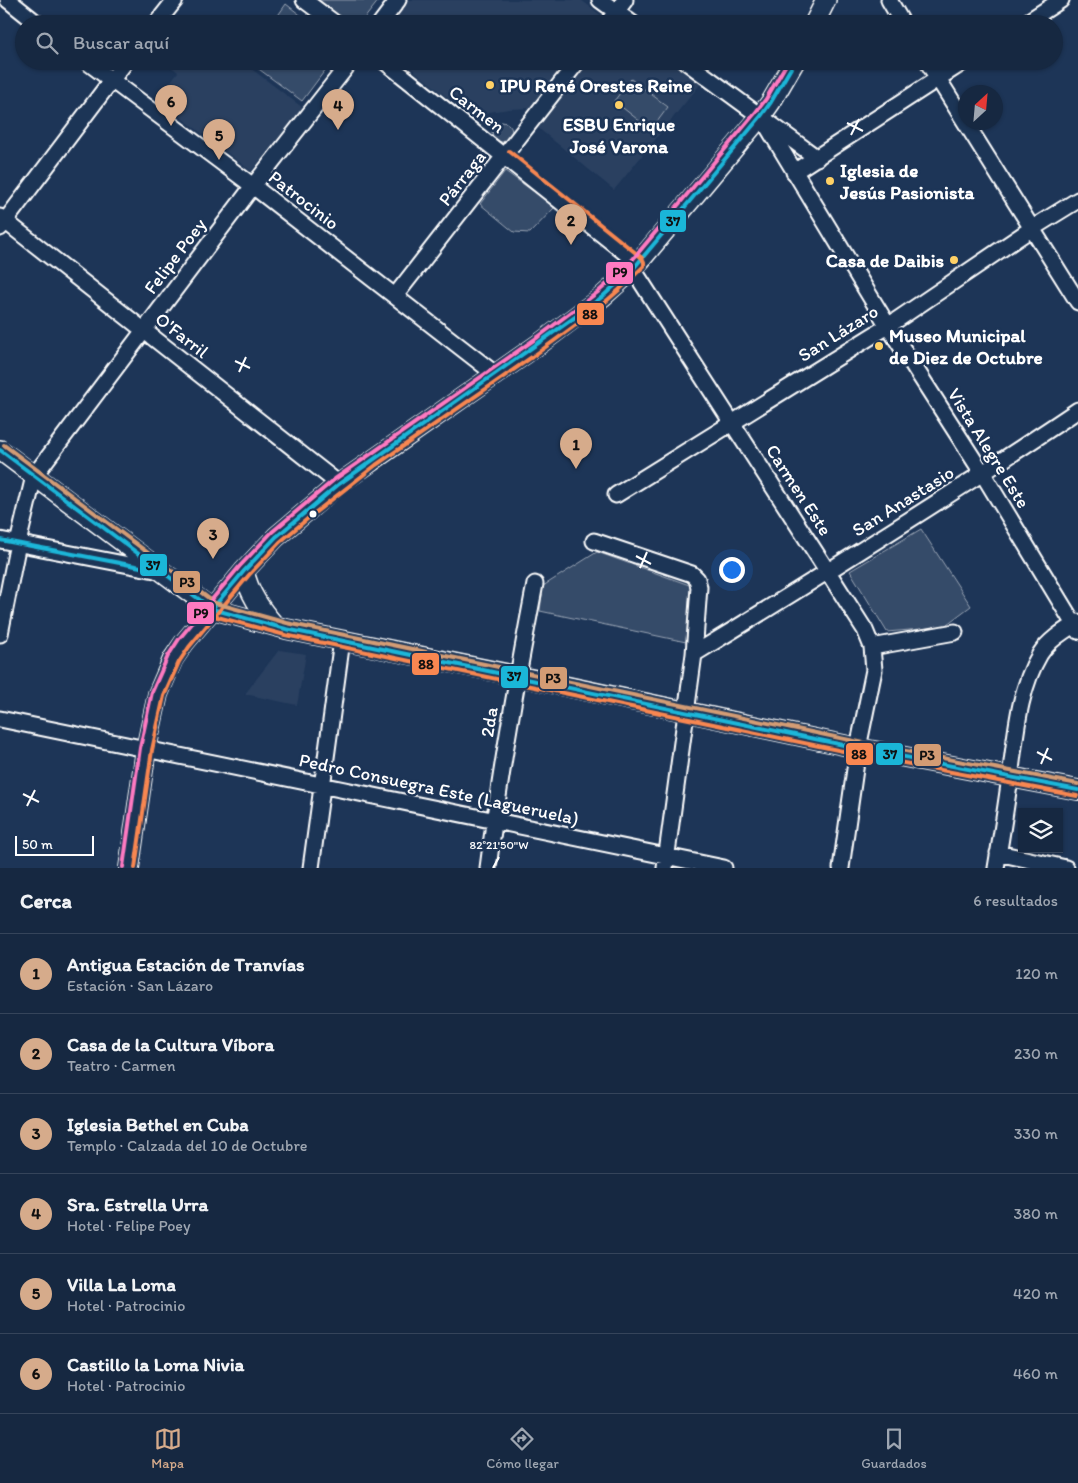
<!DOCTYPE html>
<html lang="es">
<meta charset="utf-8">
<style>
:root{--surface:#162841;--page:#23344c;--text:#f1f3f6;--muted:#9ea6b1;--line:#35445a;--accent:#d6ab8b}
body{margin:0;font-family:Itim,sans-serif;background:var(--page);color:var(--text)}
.controls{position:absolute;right:15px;bottom:15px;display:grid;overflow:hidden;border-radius:0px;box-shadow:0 1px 4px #0004}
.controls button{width:45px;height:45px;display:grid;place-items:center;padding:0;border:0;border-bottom:1px solid var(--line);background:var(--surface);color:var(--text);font:25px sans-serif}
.compass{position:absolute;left:958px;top:85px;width:45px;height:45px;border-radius:50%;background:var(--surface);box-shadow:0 1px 4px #0004;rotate:26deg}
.scale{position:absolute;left:15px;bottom:12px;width:79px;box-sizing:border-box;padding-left:5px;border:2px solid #fff;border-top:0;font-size:14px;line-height:18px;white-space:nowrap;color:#fff;-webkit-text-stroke:4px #1d3557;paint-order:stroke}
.you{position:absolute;left:731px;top:569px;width:18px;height:18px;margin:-12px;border:4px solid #fff;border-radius:50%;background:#1a73e8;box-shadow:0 0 0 8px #1a73e833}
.badge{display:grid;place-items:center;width:32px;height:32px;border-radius:50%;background:var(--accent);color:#111;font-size:16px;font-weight:700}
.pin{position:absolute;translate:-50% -41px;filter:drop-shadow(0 1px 2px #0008)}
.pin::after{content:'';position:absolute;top:26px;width:18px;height:15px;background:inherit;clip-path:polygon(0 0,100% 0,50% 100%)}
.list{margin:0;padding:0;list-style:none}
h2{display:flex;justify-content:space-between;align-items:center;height:65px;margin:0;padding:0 20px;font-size:21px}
h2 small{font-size:16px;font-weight:400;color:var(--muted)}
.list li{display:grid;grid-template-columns:32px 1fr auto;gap:15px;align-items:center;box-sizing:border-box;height:80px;padding:0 20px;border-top:1px solid var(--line)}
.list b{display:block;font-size:19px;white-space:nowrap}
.list p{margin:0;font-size:16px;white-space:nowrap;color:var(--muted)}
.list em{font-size:16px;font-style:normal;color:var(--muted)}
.icon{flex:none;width:28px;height:28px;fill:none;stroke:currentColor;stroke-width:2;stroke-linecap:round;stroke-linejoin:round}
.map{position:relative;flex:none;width:1078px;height:868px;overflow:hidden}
.search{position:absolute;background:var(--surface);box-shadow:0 1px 4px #0004;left:15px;right:15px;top:15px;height:55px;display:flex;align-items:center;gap:12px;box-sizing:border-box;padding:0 18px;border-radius:28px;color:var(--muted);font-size:19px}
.sheet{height:545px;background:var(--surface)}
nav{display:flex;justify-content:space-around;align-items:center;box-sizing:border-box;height:70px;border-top:1px solid var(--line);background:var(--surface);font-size:14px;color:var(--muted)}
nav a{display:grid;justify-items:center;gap:2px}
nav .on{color:var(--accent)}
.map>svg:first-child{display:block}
.built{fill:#2a4161}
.green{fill:#364b69;stroke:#9aa5b4}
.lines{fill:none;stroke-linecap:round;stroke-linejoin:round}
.minor-casing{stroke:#fff;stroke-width:19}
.major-casing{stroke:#fff;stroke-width:22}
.minor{stroke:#1d3557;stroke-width:15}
.major{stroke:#1d3557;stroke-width:19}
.bus-1-casing{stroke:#1d3557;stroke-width:8}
.bus-2-casing{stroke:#1d3557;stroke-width:8}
.bus-3-casing{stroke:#1d3557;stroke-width:8}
.bus-4-casing{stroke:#1d3557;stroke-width:8}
.bus-1{stroke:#1ab6d8;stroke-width:4}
.bus-2{stroke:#f88751;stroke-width:4}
.bus-3{stroke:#d39c74;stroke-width:4}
.bus-4{stroke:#fe7ac1;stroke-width:4}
.ticks{fill:none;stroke:#fff;stroke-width:2}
.poi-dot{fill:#ffd166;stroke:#1d3557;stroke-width:2}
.bus-dot{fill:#fff;stroke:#1d3557;stroke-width:2}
.labels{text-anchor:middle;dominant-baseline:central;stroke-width:5;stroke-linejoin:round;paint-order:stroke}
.poi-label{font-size:19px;font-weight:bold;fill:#fff;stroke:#1d3557;text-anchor:start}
.street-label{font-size:19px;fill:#fff;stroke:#1d3557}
.ticks-label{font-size:12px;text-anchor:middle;fill:#fff;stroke:#1d3557;stroke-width:5;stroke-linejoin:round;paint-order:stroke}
.line-badge{stroke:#1d3557;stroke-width:2}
.pale-badge-label{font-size:14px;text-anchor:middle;font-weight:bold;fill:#111}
</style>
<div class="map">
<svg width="1078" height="868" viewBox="0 0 1078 868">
<rect width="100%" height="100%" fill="#1d3557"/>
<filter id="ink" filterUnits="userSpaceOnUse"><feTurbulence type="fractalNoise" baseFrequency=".02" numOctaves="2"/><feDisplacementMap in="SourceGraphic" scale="10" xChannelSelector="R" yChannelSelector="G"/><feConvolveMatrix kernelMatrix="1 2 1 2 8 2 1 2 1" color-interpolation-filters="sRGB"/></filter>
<g filter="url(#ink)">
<!-- built -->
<path class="built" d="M407,0H581L602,16L596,24H388Z
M164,61H241L303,108L251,171L157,99L178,72Z
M402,61H566L529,108L509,109L489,112L473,118Z
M589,61H672L702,82L614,190L537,127Z
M279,650L306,654L297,705L245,694Z"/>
<!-- green -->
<path class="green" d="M318,0H379L360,24H348Z
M286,4L312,24H272Z
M248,61H332L302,101Z
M631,79L668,107L651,130L614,101Z
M492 132a10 10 0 1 1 20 0a10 10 0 1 1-20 0Z
M505,171L555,207L530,233L514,232L480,204Z
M921,529L971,606L943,627L887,632L850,571Z
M597,552L692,586L686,642L540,611L543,586Z"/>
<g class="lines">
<!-- minor casing -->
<g class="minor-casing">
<path id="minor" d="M8,0L38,24
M304,0L336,24
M600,0L633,24
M889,0L903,24
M156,24L175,0
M380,24L398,0
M607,24L625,0
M1024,24L1061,0
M86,61L253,186L495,374
M384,61L638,263
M685,61L817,158
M927,61L1078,302
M761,116L888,326L983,474L1078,631
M794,172L965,61
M0,217L339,484
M0,228L126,61
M633,269L828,572L865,630L872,647L874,670L858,748L841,868
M395,296L578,61
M616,495L888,326L1031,229L1078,200
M0,540L160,571
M594,541L692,574L697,579L699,587L694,654L665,868
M0,634L18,543L34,476L253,186L351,61
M872,647L955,632
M694,654C823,575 952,495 1078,410
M0,719L724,868
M998,853L1066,868
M311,868L342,640
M488,868C500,773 517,678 535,584
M996,868C1001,838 1006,807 1010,777C1016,735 1018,691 1040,654C1049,640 1064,631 1078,622"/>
</g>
<!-- major casing -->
<g class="major-casing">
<path id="major" d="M814,24L826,0
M0,450L212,609L286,629L517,676L858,748L1078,790
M244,571C249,593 260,609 275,626
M129,868L146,749L158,694L173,659L184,643L244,571L276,537L339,484L542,342L602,297L633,269L761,116L771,102L795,61"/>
</g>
<!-- minor -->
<use href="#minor" class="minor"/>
<!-- major -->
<use href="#major" class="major"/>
<!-- bus-1 casing -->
<g class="bus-1-casing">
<path id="bus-1" d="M0,450L212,609L286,629L858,748L1078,790
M0,540L151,569
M212,609L244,571L276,537L339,484L578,315L602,297L633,269L761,116L771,102L795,61"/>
</g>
<!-- bus-2 casing -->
<g class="bus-2-casing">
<path id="bus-2" d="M210,615L285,635L857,754L1077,796
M135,868L152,750L164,696L179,662L189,647L249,575L280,542L312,515L376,465L532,357L595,311L619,290L644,266V262L642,258L509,151"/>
</g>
<!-- bus-3 casing -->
<g class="bus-3-casing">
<path id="bus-3" d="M4,445L215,603L287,623L859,742L1078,784"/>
</g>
<!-- bus-4 casing -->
<g class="bus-4-casing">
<path id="bus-4" d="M123,867L140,748L152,692L168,656L179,639L239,567L272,532L335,479L538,337L598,292L628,265L756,112L766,99L788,61"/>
</g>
<!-- bus-1 -->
<use href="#bus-1" class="bus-1"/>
<!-- bus-2 -->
<use href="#bus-2" class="bus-2"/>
<!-- bus-3 -->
<use href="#bus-3" class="bus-3"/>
<!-- bus-4 -->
<use href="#bus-4" class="bus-4"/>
</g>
</g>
<!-- ticks -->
<path class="ticks" d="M847,123L863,131M851,135L859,119M235,361L250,368M239,372L246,357M636,556L651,564M640,568L647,552M1037,752L1052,760M1041,764L1048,748M23,794L39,802M27,806L35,790M493,868L499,857"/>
<!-- markers -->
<g class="poi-dot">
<circle cx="490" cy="85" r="5"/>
<circle cx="619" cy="105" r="5"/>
<circle cx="830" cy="181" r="5"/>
<circle cx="954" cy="260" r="5"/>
<circle cx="879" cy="346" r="5"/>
</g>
<circle class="bus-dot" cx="313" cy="514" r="4.5"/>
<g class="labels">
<!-- poi labels -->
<g class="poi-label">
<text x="500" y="85">IPU René Orestes Reine</text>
<text x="619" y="124" text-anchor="middle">ESBU Enrique<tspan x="619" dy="22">José Varona</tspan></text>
<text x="840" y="170">Iglesia de<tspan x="840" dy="22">Jesús Pasionista</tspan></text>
<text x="944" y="260" text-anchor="end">Casa de Daibis</text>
<text x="889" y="335">Museo Municipal<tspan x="889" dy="22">de Diez de Octubre</tspan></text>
</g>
<!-- street labels -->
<g class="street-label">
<text transform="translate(477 109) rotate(38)">Carmen</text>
<text transform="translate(462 178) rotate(-52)">Párraga</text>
<text transform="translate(304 200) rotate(38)">Patrocinio</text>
<text transform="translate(175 256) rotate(-53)">Felipe Poey</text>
<text transform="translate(838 333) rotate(-32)">San Lázaro</text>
<text transform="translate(182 335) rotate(38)">O'Farril</text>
<text transform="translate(989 448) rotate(58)">Vista Alegre Este</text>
<text transform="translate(799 490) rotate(57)">Carmen Este</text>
<text transform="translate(903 501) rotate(-32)">San Anastasio</text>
<text transform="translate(489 722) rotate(-81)">2da</text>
<text transform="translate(439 789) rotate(12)">Pedro Consuegra Este (Lagueruela)</text>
</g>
</g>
<g class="ticks-label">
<text x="499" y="849">82°21'50"W</text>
</g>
<g class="line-badge">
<rect x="659" y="209" width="28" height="24" rx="5" fill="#1ab6d8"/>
<rect x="605" y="261" width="29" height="24" rx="5" fill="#fe7ac1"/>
<rect x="576" y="302" width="29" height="24" rx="5" fill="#f88751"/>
<rect x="139" y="553" width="29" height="24" rx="5" fill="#1ab6d8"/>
<rect x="172" y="570" width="29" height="24" rx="5" fill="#d39c74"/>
<rect x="186" y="601" width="29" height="24" rx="5" fill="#fe7ac1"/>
<rect x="411" y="652" width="29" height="24" rx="5" fill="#f88751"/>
<rect x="500" y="665" width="29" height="24" rx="5" fill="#1ab6d8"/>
<rect x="539" y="666" width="29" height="24" rx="5" fill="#d39c74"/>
<rect x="875" y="742" width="29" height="24" rx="5" fill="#1ab6d8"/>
<rect x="845" y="742" width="29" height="24" rx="5" fill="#f88751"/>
<rect x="913" y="743" width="29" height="24" rx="5" fill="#d39c74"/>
</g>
<g class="pale-badge-label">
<text x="673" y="226">37</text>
<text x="620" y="277">P9</text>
<text x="590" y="319">88</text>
<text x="153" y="570">37</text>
<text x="187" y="587">P3</text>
<text x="201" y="618">P9</text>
<text x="426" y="669">88</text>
<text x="514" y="681">37</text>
<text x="553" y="683">P3</text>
<text x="890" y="759">37</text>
<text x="859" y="759">88</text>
<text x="927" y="760">P3</text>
</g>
</svg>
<div class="controls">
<button><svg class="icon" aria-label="layers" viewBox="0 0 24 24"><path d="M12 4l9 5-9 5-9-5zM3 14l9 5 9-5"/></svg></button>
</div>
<svg class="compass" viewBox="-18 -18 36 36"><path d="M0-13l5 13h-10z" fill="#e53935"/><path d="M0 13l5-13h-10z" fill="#9ea6b1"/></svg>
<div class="scale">50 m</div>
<div class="you"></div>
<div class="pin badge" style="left:576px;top:469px">1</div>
<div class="pin badge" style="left:571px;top:245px">2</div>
<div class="pin badge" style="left:213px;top:559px">3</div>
<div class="pin badge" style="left:338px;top:130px">4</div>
<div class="pin badge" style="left:219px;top:160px">5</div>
<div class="pin badge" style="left:171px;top:126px">6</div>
<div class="search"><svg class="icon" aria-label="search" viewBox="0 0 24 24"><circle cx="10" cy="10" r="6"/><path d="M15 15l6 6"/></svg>Buscar aquí</div>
</div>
<section class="sheet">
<h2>Cerca<small>6 resultados</small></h2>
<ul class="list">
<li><span class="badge">1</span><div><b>Antigua Estación de Tranvías</b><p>Estación · San Lázaro</p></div><em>120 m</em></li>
<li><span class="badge">2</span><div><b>Casa de la Cultura Víbora</b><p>Teatro · Carmen</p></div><em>230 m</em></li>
<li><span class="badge">3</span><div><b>Iglesia Bethel en Cuba</b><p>Templo · Calzada del 10 de Octubre</p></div><em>330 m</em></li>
<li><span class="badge">4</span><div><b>Sra. Estrella Urra</b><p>Hotel · Felipe Poey</p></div><em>380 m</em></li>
<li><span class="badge">5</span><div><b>Villa La Loma</b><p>Hotel · Patrocinio</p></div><em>420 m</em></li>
<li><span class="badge">6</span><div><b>Castillo la Loma Nivia</b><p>Hotel · Patrocinio</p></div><em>460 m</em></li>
</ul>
</section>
<nav>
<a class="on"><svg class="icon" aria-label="map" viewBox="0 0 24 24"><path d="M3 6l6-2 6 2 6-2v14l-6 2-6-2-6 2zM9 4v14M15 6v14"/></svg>Mapa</a>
<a><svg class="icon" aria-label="directions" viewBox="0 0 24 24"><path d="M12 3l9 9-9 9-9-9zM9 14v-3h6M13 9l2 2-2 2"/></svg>Cómo llegar</a>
<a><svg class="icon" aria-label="saved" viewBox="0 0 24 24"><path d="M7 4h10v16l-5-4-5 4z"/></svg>Guardados</a>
</nav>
